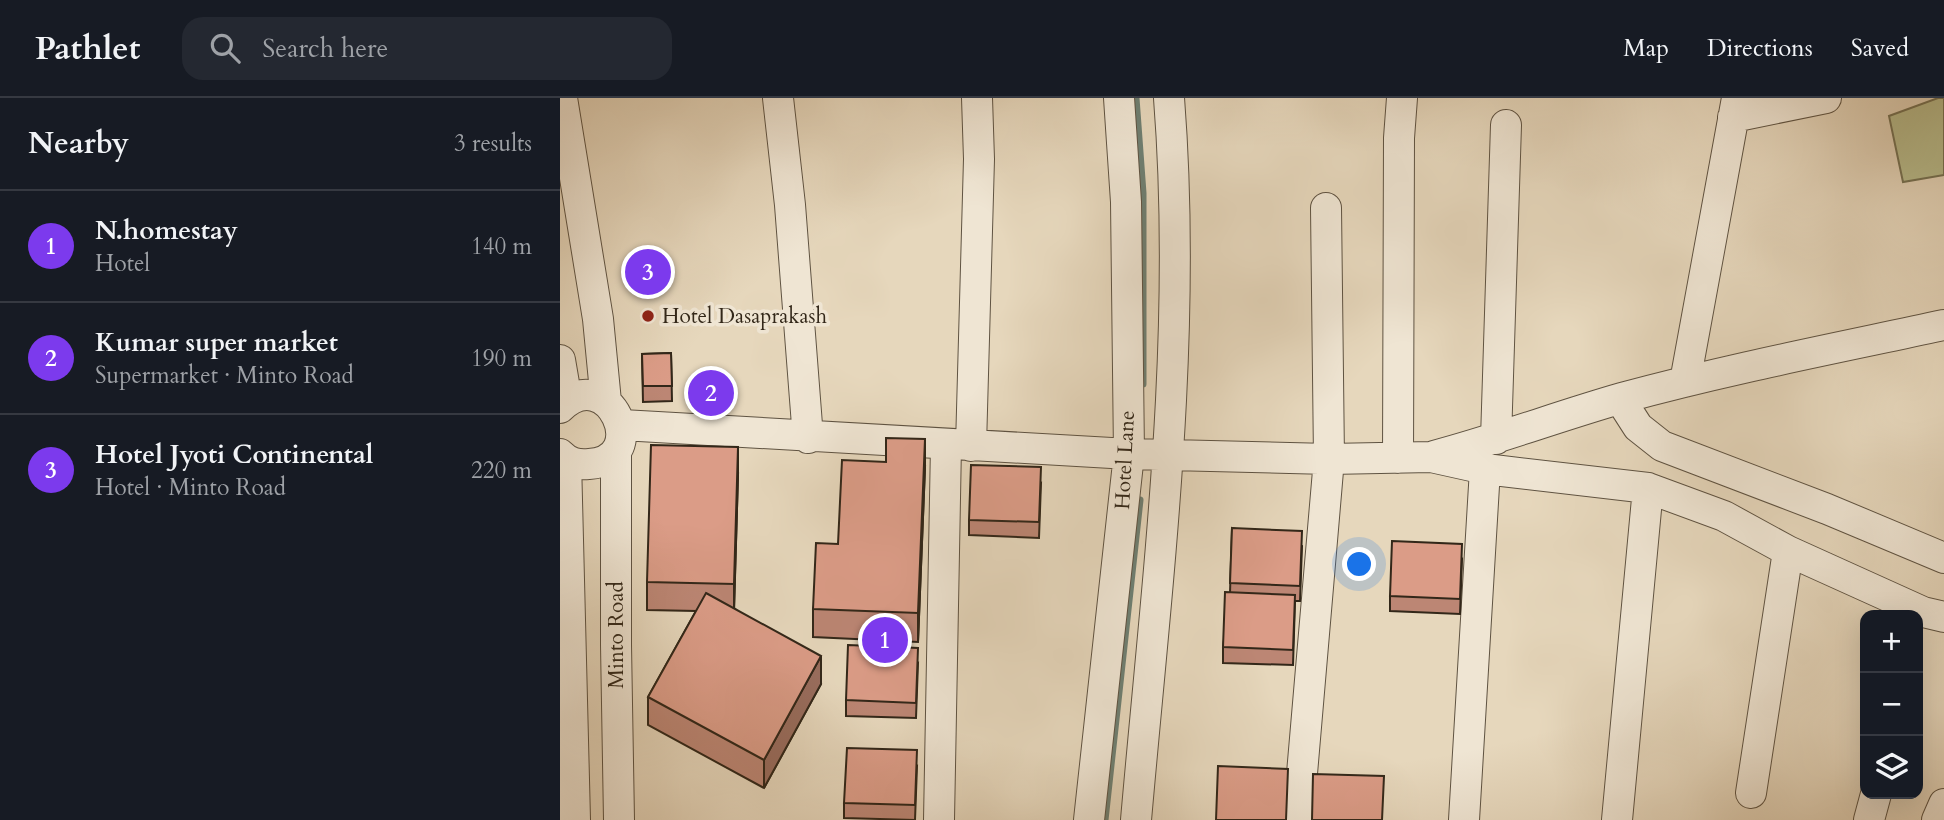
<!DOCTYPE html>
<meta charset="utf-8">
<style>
:root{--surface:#171b24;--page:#242831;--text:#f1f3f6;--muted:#9ea1a6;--line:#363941;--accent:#7c3aed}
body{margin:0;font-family:Cardo,serif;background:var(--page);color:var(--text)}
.controls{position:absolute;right:21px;bottom:21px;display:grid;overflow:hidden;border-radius:14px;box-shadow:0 7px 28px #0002}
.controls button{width:63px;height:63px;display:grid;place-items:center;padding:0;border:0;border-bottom:2px solid var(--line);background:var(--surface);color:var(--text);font:35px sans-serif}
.you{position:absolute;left:800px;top:467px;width:24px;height:24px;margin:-18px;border:5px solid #fff;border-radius:50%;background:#1a73e8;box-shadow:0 0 0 10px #1a73e833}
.badge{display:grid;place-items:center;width:46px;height:46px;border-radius:50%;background:var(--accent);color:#fff;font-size:23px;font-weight:700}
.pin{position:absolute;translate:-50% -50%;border:4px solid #fff;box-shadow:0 2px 7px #0006}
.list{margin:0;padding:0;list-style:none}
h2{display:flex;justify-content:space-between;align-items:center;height:91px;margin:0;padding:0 28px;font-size:30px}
h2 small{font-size:23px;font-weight:400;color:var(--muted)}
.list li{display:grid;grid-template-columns:46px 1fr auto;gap:21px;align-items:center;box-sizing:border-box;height:112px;padding:0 28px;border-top:2px solid var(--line)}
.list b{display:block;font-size:26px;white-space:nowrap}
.list p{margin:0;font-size:23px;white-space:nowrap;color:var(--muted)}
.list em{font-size:23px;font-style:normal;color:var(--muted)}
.icon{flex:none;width:38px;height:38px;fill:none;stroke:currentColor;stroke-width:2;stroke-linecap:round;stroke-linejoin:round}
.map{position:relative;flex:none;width:1384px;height:722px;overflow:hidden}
header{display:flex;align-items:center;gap:42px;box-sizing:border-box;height:98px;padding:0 35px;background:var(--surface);border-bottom:2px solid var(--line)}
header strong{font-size:33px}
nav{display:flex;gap:38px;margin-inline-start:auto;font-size:24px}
.search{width:490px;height:63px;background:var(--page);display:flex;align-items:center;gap:18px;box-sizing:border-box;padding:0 24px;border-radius:21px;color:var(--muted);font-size:26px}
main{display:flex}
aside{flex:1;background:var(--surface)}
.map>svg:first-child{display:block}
.green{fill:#b8bd8e;stroke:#757254;stroke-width:2}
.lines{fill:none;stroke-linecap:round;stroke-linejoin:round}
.stream{stroke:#6e7f72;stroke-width:7}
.minor-casing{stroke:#5f5342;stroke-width:32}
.minor{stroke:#efe5d3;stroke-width:30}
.wall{fill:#bc8674;stroke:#322719;stroke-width:2}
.shaded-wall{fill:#996d5e;stroke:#322719;stroke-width:2}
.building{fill:#db9c87;stroke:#322719;stroke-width:2}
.poi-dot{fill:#8f2418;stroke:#efe5d3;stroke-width:2.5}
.labels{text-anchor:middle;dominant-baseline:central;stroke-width:7;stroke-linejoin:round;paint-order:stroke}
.poi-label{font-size:21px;fill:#322719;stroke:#efe5d3;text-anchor:start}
.street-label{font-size:21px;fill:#322719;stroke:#efe5d3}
</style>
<header>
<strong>Pathlet</strong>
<div class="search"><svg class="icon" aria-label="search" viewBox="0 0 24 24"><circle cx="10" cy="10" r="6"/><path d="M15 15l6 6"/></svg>Search here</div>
<nav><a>Map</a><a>Directions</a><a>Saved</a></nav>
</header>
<main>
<aside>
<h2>Nearby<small>3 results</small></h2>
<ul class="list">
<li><span class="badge">1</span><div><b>N.homestay</b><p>Hotel</p></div><em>140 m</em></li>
<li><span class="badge">2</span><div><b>Kumar super market</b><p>Supermarket · Minto Road</p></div><em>190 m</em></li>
<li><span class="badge">3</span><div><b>Hotel Jyoti Continental</b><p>Hotel · Minto Road</p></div><em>220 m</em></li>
</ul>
</aside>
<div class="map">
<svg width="1384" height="722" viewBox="0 0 1384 722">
<rect width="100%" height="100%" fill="#e6d7bc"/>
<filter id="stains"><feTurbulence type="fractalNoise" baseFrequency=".00286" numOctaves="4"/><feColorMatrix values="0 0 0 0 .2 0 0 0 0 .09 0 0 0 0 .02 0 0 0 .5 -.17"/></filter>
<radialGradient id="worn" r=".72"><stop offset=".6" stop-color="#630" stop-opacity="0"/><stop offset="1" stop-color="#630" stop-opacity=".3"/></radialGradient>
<!-- green -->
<path class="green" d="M1378,0H1384V77L1343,84L1329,18Z"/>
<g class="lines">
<!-- stream -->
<path class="stream" d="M576,0L583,95V286
M545,722L580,402"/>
<!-- minor casing -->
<g class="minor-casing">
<path id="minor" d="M2,0L38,221L46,304
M218,0L230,107L248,340
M1173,19L1266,0
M0,262L7,303
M1125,284L1177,0
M1060,301L1078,329L1102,348L1267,411L1384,460
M0,310C48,262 94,362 29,366C17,367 9,365 0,356
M62,327L569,356L769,361L871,359L925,371L1088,390L1164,418L1228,453L1363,514L1384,519
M936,341L946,27
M411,348L419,61L417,0
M56,353V547L59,722
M874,358C938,341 999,318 1062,300C1168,271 1277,250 1384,227
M838,360L839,40L842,0
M6,362L15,722
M1191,695L1228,453
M379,722L386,347
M529,722L569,356L566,104L559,0
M576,722C597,482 628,241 609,0
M738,722L769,361L766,110
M904,722L925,371
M1057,722L1088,390
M1309,722L1316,696
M1377,722L1384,706"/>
</g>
<!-- minor -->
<use href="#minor" class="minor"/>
</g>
<!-- wall -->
<path class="wall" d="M111,255L112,303L83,304L82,256Z
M365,369L358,544L253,539V511L278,446Z
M178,377L174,510L261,586L204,690L88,627V599L136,513L87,512V484Z
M481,385L479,440L409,437V422Z
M672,430L742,448L740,503H735L733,567L663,565V549L670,495Z
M902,461L900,516L830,513V498Z
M358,565L356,620L286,618V602Z
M357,668L355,722L284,720V705Z"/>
<!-- shaded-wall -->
<path class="shaded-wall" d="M365,341V369L358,544V515Z
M178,349V377L174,514V486Z
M261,558V586L204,690V662Z"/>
<!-- building -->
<path class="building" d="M111,255L112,288H83L82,256Z
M326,340L365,341L358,515L253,511L256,445L278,446L282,362L326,364Z
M91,347L178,349L174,486L87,484Z
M411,367L481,369L479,424L409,422Z
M672,430L742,433L740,488L670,485Z
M832,443L902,446L900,501L830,498Z
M665,494L735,497L733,552L663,549Z
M146,495L261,558L204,662L88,599Z
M288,547L358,550L356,605L286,602Z
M287,650L357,652L355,707L284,705Z
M658,668L728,671L726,722H656Z
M753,676L824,678L822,722H752Z"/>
<!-- markers -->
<circle class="poi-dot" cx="88" cy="218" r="7"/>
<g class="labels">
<!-- poi labels -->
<g class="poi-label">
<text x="102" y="218">Hotel Dasaprakash</text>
</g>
<!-- street labels -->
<g class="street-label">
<text transform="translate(565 362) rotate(-87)">Hotel Lane</text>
<text transform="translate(56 537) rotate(-90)">Minto Road</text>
</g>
</g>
<rect width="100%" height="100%" filter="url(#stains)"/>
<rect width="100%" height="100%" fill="url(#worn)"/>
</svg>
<div class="controls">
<button>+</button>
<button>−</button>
<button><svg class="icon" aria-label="layers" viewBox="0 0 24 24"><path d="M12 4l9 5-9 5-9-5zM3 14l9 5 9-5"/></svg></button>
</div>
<div class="you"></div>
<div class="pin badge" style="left:325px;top:542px">1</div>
<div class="pin badge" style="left:151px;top:295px">2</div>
<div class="pin badge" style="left:88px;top:174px">3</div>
</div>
</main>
